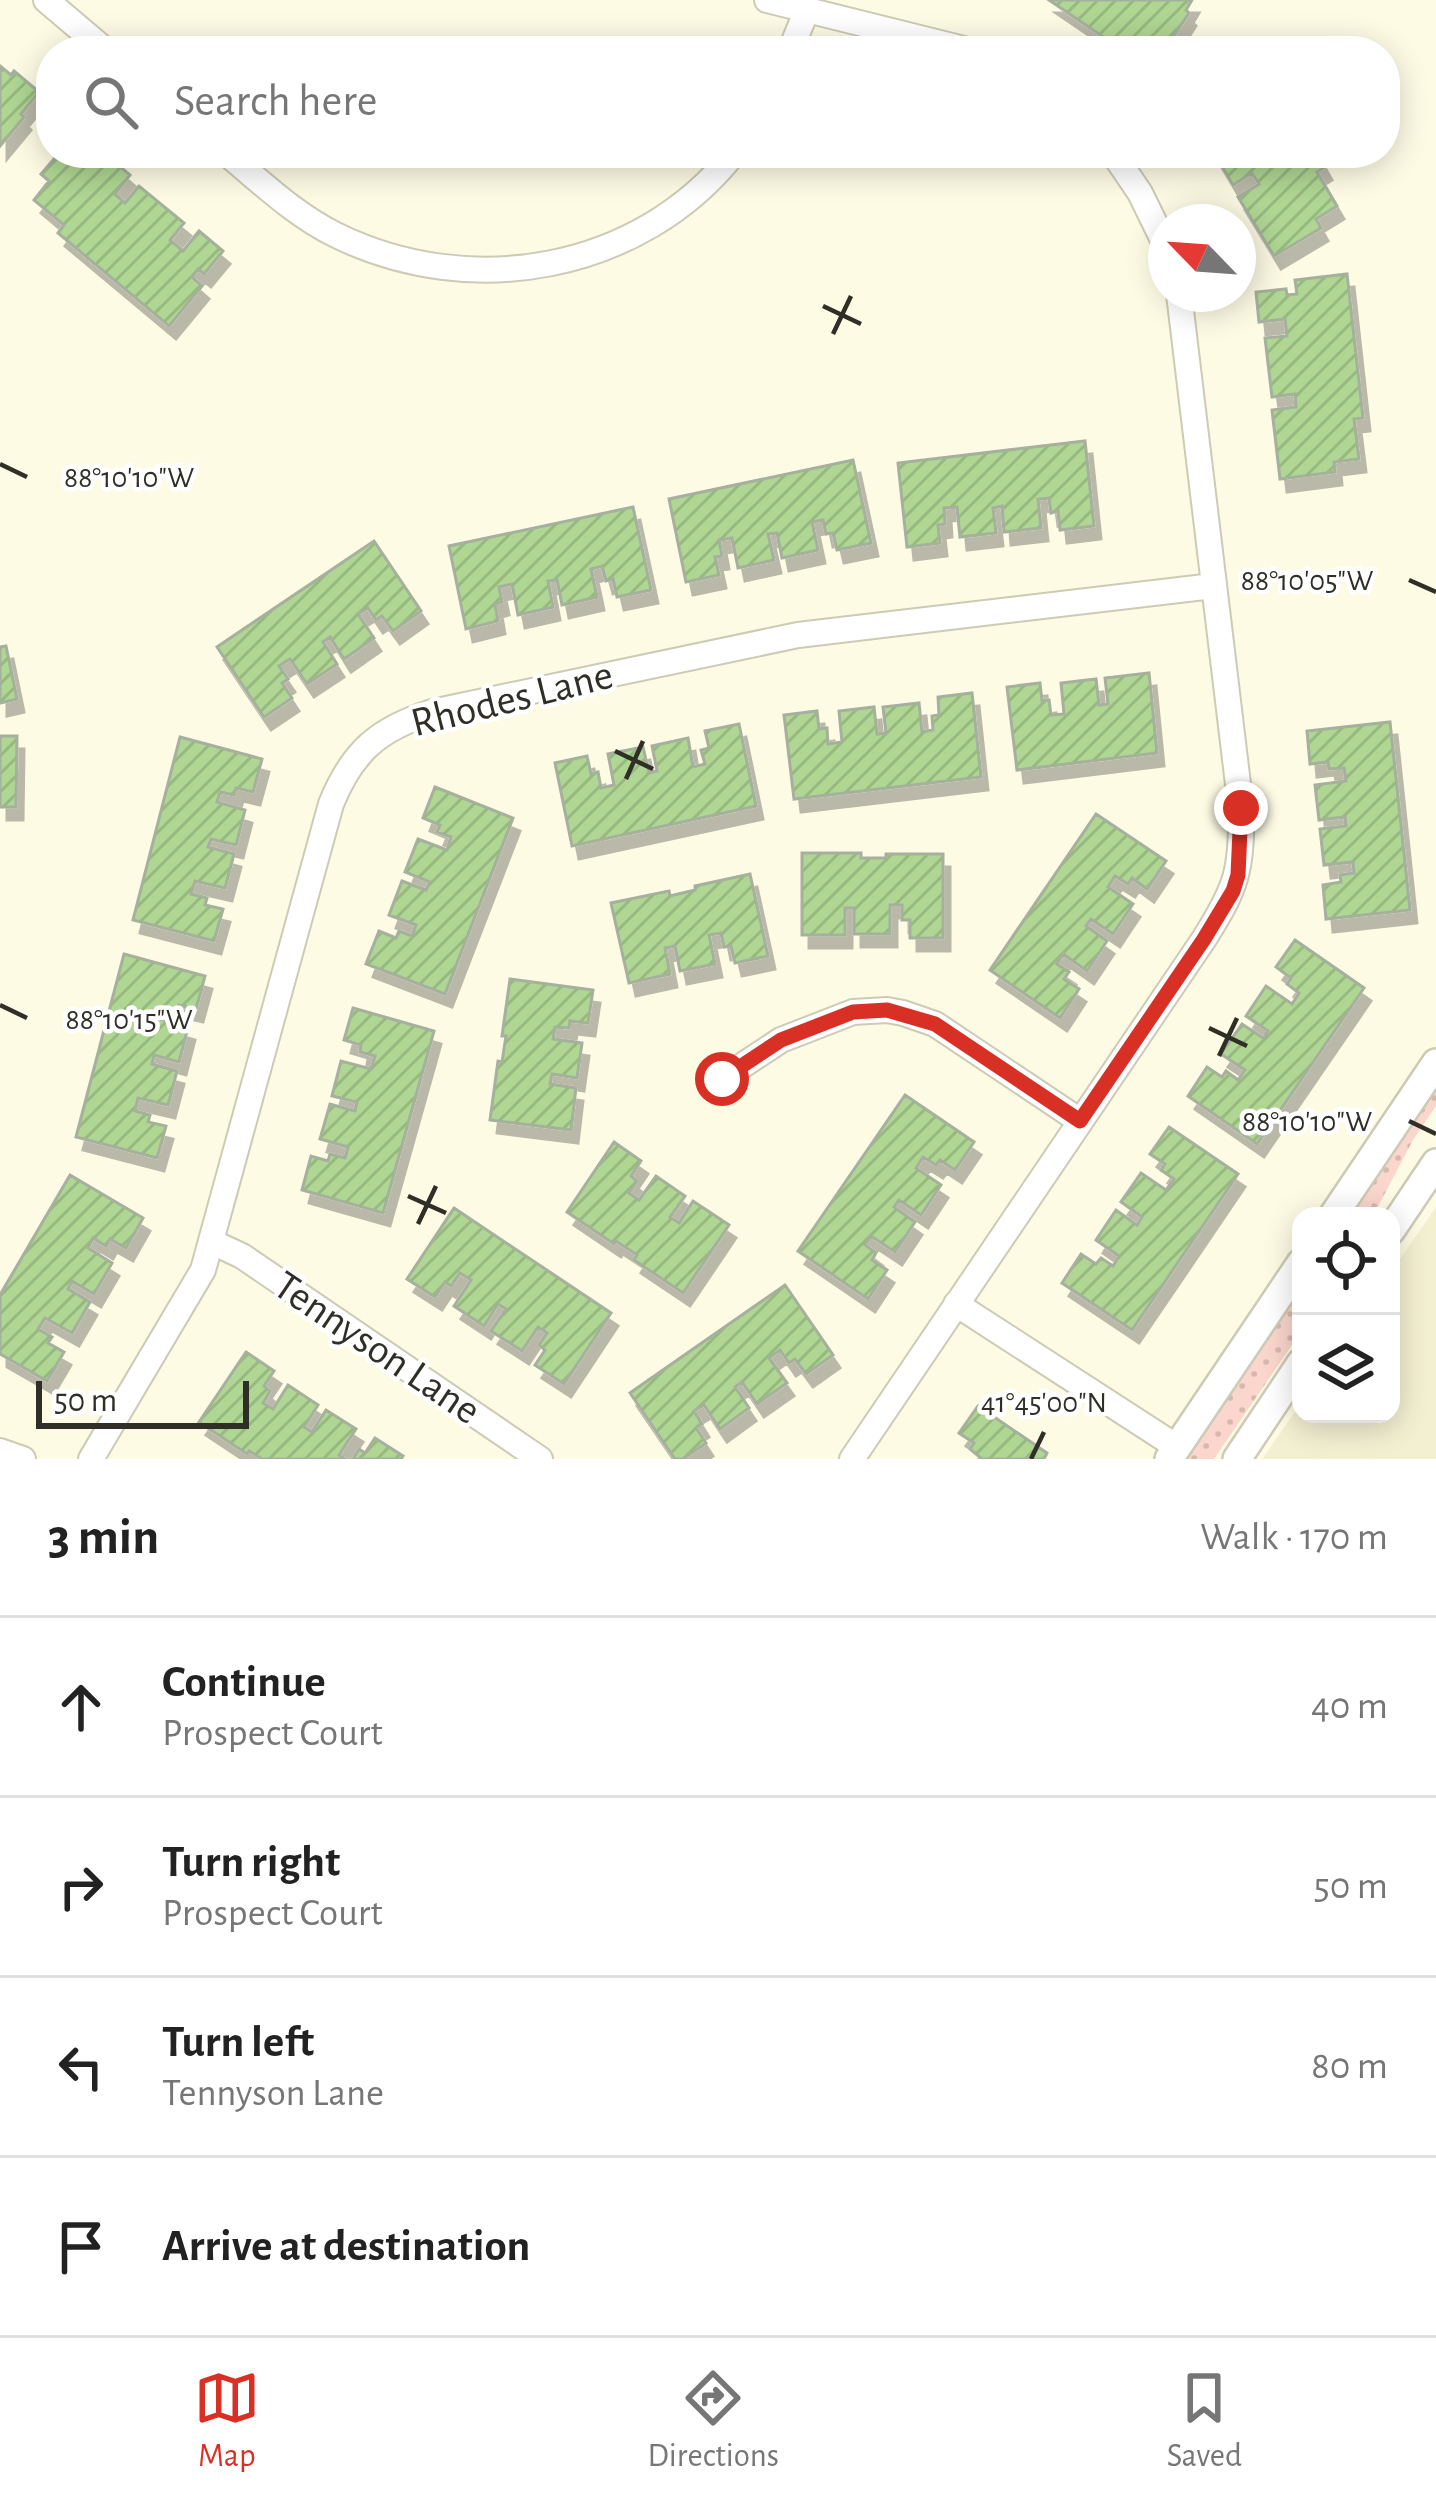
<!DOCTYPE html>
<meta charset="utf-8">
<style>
:root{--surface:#fff;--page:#f2f2f2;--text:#222;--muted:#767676;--line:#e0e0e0;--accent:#d93025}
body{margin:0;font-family:"Alegreya Sans",sans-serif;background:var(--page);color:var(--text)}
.controls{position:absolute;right:36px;bottom:36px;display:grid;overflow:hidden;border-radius:24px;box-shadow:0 6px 30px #0003}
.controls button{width:108px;height:108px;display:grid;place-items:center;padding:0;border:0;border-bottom:3px solid var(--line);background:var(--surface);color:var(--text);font:60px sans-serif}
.compass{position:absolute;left:1148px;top:204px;width:108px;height:108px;border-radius:50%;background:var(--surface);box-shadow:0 6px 30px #0003;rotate:295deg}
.scale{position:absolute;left:36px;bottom:30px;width:213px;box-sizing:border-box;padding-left:12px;border:6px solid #302f27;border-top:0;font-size:33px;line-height:42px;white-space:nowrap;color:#302f27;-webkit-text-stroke:9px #fff;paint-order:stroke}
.stop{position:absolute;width:36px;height:36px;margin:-27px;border:9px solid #d93025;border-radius:50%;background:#fff}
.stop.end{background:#d93025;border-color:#fff;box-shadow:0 3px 12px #0008}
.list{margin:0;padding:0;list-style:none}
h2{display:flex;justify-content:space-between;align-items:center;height:156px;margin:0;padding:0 48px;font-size:51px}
h2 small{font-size:39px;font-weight:400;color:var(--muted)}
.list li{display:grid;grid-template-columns:78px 1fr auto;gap:36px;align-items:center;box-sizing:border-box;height:180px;padding:0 48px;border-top:3px solid var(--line)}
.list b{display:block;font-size:45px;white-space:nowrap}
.list p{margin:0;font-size:39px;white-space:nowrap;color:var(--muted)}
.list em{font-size:39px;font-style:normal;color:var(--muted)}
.icon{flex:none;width:66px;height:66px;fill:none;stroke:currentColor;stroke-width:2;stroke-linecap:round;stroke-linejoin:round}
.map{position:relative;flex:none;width:1436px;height:1459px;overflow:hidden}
.search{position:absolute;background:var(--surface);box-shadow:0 6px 30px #0003;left:36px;right:36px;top:36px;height:132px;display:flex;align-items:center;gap:30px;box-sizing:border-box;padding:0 42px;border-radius:48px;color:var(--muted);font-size:45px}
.sheet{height:876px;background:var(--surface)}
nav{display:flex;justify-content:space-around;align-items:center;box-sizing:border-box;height:168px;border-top:3px solid var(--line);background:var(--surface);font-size:33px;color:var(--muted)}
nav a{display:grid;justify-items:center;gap:6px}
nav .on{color:var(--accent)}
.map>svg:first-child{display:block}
.built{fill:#f3f0d2}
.green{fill:url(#green-dots)}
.building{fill:url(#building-hatch);stroke:#a5b09d;stroke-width:3;filter:url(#shadow)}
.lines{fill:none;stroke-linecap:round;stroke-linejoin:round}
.minor-casing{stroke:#cdcab5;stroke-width:28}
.tertiary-casing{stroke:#cdcab5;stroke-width:32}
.minor{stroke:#fff;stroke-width:24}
.tertiary{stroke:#fff;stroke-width:27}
.route{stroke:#d93025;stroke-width:15}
.ticks{fill:none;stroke:#302f27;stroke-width:4.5}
.labels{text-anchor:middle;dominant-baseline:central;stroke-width:9;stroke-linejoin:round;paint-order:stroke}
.street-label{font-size:42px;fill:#302f27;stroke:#fff}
.ticks-label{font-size:30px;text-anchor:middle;fill:#302f27;stroke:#fff;stroke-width:9;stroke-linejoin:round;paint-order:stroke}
</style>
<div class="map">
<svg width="1436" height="1459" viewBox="0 0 1436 1459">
<defs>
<pattern id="green-dots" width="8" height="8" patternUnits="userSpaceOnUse" patternTransform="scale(3)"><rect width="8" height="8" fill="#fad6cc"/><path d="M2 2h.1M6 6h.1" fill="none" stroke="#d7b8af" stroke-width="1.8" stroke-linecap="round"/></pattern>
<pattern id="building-hatch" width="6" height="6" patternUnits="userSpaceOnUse" patternTransform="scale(3)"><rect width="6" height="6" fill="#afd693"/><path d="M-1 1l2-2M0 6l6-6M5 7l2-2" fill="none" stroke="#97b87f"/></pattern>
<filter id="shadow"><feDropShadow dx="7" dy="13" stdDeviation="0" flood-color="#0004"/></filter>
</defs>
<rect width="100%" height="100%" fill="#fefbe5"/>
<!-- built -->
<path class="built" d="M1436,1207V1459H1262L1301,1403V1414H1391V1272Z"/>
<!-- green -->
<path class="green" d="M1436,1090V1106L1413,1140L1373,1216H1351Z
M1301,1290V1332L1214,1459H1186Z"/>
<!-- building -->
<path class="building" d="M1049,0H1192L1186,10L1189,13L1164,51H1124Z
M0,66L11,75L14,71L39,92L21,114L24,117L0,146Z
M59,153H104L130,175L115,194L125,203L139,186L184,223L170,240L183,251L199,231L223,251L204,274L198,269L192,277L202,286L169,326L58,233L64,225L34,200L49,181L41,174Z
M1214,153H1317L1325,167L1317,172L1337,206L1316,219L1321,228L1274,256L1238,197L1259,184L1252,173L1233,185Z
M1347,274L1363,418L1354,419L1359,459L1334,462L1335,472L1280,479L1272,410L1296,407L1295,394L1272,397L1265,338L1287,336L1285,319L1259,322L1256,292L1286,289L1287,295L1297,294L1295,280Z
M1085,441L1094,526L1060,530L1058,511L1051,513L1049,498L1038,499L1041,528L1004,532L1002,506L993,508L996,533L960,537L957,507L944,508L945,524L938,525L940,543L907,547L898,463Z
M853,460L871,543L837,550L833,533L826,534L823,520L812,522L818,550L782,558L777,533L768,534L774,560L738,568L732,538L719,540L722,556L715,557L719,575L686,582L669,499Z
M633,507L651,590L617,597L613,579L606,581L602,566L591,569L597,597L562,605L557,580L548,581L553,607L518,615L512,584L499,587L502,602L495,604L498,621L466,629L449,546Z
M374,541L421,611L393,631L382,616L376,620L368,608L358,614L374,638L344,659L330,637L323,642L337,664L307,684L290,659L279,666L288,679L282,683L292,698L264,717L217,647Z
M6,646L17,699L0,703V647Z
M1149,673L1157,753L1017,770L1007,687L1040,683L1042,701L1049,700L1051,715L1064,714L1061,683L1096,679L1099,705L1108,704L1105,678Z
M972,693L981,777L794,799L784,715L817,711L819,729L827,728L828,744L842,742L839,711L874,707L877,734L886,733L883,707L919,703L922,732L933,730L932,716L939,715L938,697Z
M1390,722L1410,910L1326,919L1323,885L1341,882L1340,875L1354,873L1353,862L1324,865L1320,829L1346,826L1345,817L1319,820L1315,785L1346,781L1344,768L1329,769L1328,762L1310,764L1307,731Z
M739,724L756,806L572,846L555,763L587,756L591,774L598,772L601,788L614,785L608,754L643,747L649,773L657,771L652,746L688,738L693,767L705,764L701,750L709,748L705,731Z
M0,736H17L16,807H0Z
M180,737L262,759L253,792L236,788L234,795L220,792L217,802L245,810L236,845L211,839L208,847L234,854L225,888L195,881L191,894L207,898L205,905L223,909L214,941L133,920Z
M435,787L513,818L445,994L366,964L379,931L396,938L399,931L412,936L416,925L389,915L402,881L426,890L430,882L405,872L418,839L447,850L451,837L437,832L440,825L423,818Z
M1096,814L1166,861L1147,889L1132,878L1128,884L1115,876L1108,887L1133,904L1113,934L1091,919L1086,926L1107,941L1087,971L1063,954L1057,964L1069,972L1064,979L1079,989L1060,1018L990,970Z
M802,853H861V858H886V854H943V938H910V920H902V905H890V934H854V908H845V935H802Z
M750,874L768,956L735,963L731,946L724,947L721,933L709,935L715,964L680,971L675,946L665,948L670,974L629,983L611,903L669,891L670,896L695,890V886Z
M1295,940L1364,988L1257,1144L1188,1096L1207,1067L1222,1077L1226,1071L1238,1080L1245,1070L1221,1054L1242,1024L1263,1038L1268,1031L1246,1016L1266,986L1292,1004L1299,993L1287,984L1291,978L1276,967Z
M124,954L205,976L196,1009L179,1005L177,1012L163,1008L160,1019L188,1027L179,1062L154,1055L152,1064L177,1071L168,1105L138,1098L135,1111L150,1115L148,1122L166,1126L157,1158L76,1137Z
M510,979L593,990L588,1023L570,1021L569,1028L555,1027L553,1039L582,1043L577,1078L552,1074L550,1084L576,1088L571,1130L490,1120L498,1061L502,1062L506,1036H502Z
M353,1008L434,1031L383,1213L302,1190L311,1156L328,1161L330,1154L345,1158L348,1147L320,1139L330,1104L355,1111L357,1102L332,1096L341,1061L371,1069L375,1056L360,1052L361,1045L344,1040Z
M905,1095L974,1142L955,1170L940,1160L936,1165L923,1157L916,1168L941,1185L921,1215L899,1200L894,1207L915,1222L895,1252L871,1236L865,1245L876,1253L872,1260L887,1270L868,1299L798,1251Z
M1169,1127L1238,1174L1132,1330L1062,1283L1081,1254L1096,1264L1101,1258L1113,1266L1119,1256L1096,1240L1116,1210L1137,1225L1142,1217L1121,1202L1141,1173L1166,1190L1174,1179L1161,1170L1165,1164L1150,1154Z
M614,1142L641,1161L631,1176L637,1181L629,1193L639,1200L656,1176L685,1196L670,1217L679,1223L693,1201L729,1225L683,1293L634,1260L637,1255L616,1241L614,1244L567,1212Z
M70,1175L143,1218L126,1248L110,1239L106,1246L93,1238L88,1248L112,1263L94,1294L72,1281L68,1289L90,1302L72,1333L45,1318L38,1329L52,1337L48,1343L64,1352L47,1381L0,1354V1295Z
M454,1208L611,1313L564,1384L535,1365L545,1350L539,1345L547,1333L538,1327L522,1351L491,1331L506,1309L498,1304L484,1326L454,1306L471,1280L460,1273L451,1286L445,1282L435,1297L407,1279Z
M785,1285L833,1355L806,1374L795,1359L789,1363L780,1350L769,1358L787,1383L757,1404L742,1382L735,1387L749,1408L720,1429L704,1405L694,1411L702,1424L696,1428L706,1443L683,1459H675L630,1393Z
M246,1352L274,1371L264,1386L270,1391L263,1403L273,1409L288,1385L318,1405L304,1427L312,1432L326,1410L356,1429L339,1455L345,1459H262L249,1451L247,1454L199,1422Z
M978,1406L1047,1453L1044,1459H982L970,1449L974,1443L959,1433Z
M375,1438L403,1456L401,1459H353L359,1449L365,1453Z"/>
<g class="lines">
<!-- minor casing -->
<g class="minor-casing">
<path id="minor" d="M46,0L106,51
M767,0L972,51
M790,51L807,10
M226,153C261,182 295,215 336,235C470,301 640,272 734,153
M1113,153L1140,193L1166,246
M722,1079L781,1040L853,1012L887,1010L903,1013L935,1024L1080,1121
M212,1242L242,1256L540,1459
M956,1304L1177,1447
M0,1451L23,1459
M91,1459L203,1270L331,804C352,752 378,729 432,712L798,635L1213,586
M852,1459L1204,939C1237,887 1242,870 1241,809L1179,294"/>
</g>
<!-- tertiary casing -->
<g class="tertiary-casing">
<path id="tertiary" d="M1333,1216L1436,1063
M1391,1230L1436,1163
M1169,1459L1301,1263
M1237,1459L1301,1363"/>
</g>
<!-- minor -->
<use href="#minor" class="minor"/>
<!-- tertiary -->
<use href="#tertiary" class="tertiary"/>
</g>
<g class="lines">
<!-- route -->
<path class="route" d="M722,1079L781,1040L853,1012L887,1010L935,1024L1080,1121L1204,939L1233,891L1238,875L1241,808"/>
</g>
<!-- ticks -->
<path class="ticks" d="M823,306L861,324M833,334L851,296M0,464L27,477M1409,580L1436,592M615,751L653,769M626,779L643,741M0,1005L27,1018M1209,1028L1247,1046M1219,1056L1237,1018M1409,1121L1436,1134M408,1196L446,1213M418,1224L436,1186M1031,1459L1044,1432"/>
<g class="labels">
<!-- street labels -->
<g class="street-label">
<text transform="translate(512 699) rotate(-14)">Rhodes Lane</text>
<text transform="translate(377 1348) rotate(34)">Tennyson Lane</text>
</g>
</g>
<g class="ticks-label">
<text x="129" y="487">88°10'10"W</text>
<text x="1307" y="590">88°10'05"W</text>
<text x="129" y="1029">88°10'15"W</text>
<text x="1307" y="1131">88°10'10"W</text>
<text x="1044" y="1412">41°45'00"N</text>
</g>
</svg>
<div class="controls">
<button><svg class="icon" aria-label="locate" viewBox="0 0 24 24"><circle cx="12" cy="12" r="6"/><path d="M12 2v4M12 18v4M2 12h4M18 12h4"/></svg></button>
<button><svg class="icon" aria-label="layers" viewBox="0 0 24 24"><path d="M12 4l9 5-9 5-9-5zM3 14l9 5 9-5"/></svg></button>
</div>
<svg class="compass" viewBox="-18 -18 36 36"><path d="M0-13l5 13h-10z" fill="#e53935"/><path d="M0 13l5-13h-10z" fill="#767676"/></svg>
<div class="scale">50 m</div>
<div class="stop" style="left:722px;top:1079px"></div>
<div class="stop end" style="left:1241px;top:808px"></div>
<div class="search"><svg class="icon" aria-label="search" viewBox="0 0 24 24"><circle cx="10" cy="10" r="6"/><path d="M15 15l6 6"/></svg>Search here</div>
</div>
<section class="sheet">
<h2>3 min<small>Walk · 170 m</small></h2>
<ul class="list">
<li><svg class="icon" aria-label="ahead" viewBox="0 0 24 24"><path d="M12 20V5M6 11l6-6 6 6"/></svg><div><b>Continue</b><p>Prospect Court</p></div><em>40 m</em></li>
<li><svg class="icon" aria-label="right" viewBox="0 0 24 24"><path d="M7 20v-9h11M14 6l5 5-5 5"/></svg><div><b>Turn right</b><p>Prospect Court</p></div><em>50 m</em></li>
<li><svg class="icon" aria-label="left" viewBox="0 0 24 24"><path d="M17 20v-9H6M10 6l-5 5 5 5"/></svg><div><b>Turn left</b><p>Tennyson Lane</p></div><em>80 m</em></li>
<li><svg class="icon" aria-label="arrive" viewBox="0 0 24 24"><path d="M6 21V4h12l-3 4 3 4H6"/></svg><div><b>Arrive at destination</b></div></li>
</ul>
</section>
<nav>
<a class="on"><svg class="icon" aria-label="map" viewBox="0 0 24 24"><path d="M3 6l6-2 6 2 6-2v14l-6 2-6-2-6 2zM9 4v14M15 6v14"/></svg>Map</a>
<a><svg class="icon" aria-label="directions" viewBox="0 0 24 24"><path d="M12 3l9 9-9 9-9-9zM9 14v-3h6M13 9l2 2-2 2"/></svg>Directions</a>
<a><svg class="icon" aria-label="saved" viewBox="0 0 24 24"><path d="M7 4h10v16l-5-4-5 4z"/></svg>Saved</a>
</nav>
